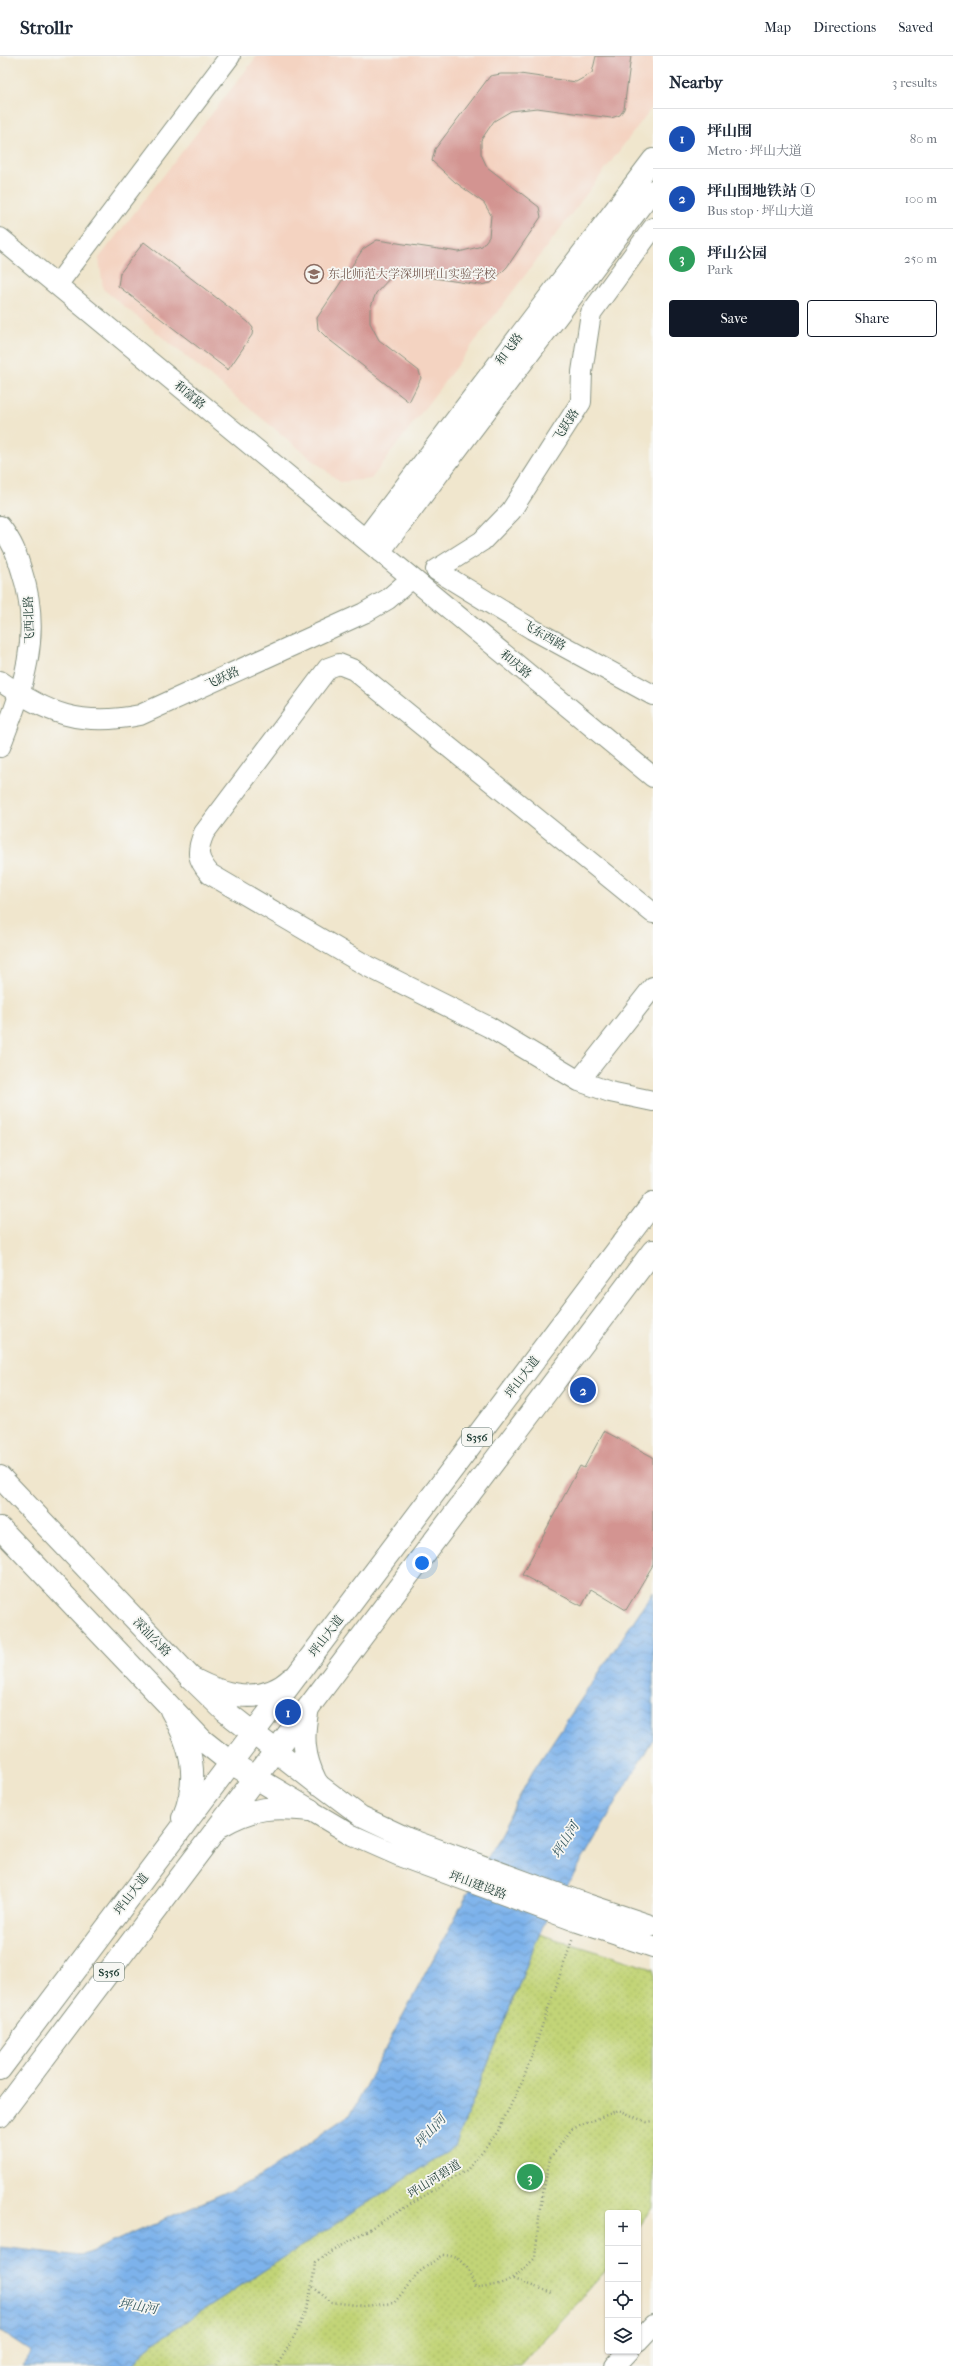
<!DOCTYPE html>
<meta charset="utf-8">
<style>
:root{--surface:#fff;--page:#f6f6f7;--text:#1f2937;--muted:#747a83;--line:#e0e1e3;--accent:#111827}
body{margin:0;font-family:"IM FELL French Canon","Noto Serif SC",serif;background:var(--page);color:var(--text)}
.controls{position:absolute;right:12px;bottom:12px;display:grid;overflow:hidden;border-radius:4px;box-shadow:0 1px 3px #0004}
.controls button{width:36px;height:36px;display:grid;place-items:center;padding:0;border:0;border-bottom:1px solid var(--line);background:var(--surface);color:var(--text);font:20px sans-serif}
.you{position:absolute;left:422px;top:1507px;width:14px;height:14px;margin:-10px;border:3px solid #fff;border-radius:50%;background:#1a73e8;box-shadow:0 0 0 6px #1a73e833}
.badge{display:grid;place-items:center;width:26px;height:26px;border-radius:50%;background:var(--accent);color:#fff;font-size:13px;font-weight:700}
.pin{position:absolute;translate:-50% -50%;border:2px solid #fff;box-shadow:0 1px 4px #0006}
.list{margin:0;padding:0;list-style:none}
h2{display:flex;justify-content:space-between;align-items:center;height:52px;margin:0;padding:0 16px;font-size:17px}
h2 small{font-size:13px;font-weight:400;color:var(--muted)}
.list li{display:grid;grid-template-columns:26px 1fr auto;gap:12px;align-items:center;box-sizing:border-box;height:60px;padding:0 16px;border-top:1px solid var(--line)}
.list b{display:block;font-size:15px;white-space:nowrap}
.list p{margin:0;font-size:13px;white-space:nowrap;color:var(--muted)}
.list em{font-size:13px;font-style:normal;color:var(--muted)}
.actions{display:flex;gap:8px;padding:12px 16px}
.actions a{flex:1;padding:9px 0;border:1px solid var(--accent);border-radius:4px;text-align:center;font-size:14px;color:var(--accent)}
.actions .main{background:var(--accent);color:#fff}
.icon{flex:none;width:22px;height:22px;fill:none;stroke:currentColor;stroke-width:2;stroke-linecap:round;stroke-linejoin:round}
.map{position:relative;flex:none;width:653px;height:2310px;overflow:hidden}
header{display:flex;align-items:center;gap:24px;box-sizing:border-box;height:56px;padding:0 20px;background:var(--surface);border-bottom:1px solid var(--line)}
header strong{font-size:19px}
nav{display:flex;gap:22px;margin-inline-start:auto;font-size:14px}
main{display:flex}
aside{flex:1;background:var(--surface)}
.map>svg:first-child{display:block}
.built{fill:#f4d3c1}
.park{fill:url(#park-dots);stroke:#708856}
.water{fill:url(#water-waves);stroke:#4e7890}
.building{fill:#d39491}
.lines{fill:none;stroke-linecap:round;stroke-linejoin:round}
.minor-casing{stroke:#889280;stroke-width:22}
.major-casing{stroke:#889280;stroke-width:24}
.highway-casing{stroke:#889280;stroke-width:24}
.path{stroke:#889280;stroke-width:2.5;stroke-dasharray:1 3;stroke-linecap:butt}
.minor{stroke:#fff;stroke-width:20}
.major{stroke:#fff;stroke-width:22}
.highway{stroke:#fff;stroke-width:22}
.labels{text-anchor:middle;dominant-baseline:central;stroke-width:3.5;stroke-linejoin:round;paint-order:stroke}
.shield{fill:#f6f6f2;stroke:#60746d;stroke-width:1}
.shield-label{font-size:11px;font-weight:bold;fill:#1f3d34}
.education-label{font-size:12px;fill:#785e54;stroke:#f6f6f2;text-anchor:start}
.street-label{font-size:12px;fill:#1f3d34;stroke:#f6f6f2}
.water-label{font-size:13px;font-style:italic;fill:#365a62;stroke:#f6f6f2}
</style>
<header>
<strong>Strollr</strong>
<nav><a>Map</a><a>Directions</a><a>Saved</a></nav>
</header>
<main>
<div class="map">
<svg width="653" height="2310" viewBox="0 0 653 2310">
<defs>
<pattern id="park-dots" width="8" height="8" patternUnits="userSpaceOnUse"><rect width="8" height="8" fill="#c2d477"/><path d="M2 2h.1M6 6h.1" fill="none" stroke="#a6b768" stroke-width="1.8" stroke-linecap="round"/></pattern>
<pattern id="water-waves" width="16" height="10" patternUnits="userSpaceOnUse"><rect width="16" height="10" fill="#7db2eb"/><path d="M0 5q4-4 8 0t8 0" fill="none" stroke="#6692bf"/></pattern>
</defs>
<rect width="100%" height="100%" fill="#f6f6f2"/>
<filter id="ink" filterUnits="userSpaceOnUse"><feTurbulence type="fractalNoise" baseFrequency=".025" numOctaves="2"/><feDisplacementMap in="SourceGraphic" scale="8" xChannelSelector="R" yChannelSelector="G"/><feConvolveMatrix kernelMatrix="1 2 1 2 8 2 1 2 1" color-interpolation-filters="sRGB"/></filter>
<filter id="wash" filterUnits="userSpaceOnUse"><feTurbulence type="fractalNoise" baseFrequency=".012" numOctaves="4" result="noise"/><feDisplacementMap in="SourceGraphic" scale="16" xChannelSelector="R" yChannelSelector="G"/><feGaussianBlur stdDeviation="0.9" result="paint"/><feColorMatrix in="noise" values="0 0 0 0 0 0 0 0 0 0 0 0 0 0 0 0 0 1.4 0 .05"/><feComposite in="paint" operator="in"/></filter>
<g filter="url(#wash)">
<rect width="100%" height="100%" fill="#f0e6cd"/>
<!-- built -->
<path class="built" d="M257,0H653V50L371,423L340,426L103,233L99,202Z"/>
<!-- park -->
<path class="park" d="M539,1878L653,1913V2152L638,2172V2157H608V2212L521,2310H132L151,2288L455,2090Z"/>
<!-- water -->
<path class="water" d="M653,1536V1683L539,1878L455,2090L151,2288L132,2310H22L32,2296L0,2275V2191L81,2200L258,2122L350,2059L533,1715Z"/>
<g id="blocks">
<!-- building -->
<path class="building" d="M596,0H631L624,53L620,59L611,62L537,52L511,55L494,65L481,84V98L487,111L539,151L541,161L507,211L491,227L480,229L407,218L392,220L376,237L370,253V267L379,284L419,315L421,322L409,346L327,282L318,273L317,262L363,193L377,184L459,196L482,190L489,181L491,159L484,147L455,126L432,105L435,93L490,20L501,18H520L576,26L592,17Z
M144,186L248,266L253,272L252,279L228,314L118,230L120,217Z
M604,1375L653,1401V1509L626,1554L591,1533L582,1550L522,1519L580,1410L584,1412Z"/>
</g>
</g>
<g filter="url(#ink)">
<use href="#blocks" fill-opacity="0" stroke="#889280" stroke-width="1"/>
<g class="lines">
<!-- minor casing -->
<g class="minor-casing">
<path id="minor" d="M653,172L591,257L582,316L581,346L511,455L482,485L436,514L532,573L653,639
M0,182L653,721
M57,229L230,0
M0,470C13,487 16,496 22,516C43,579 23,632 0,691
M365,483L653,103
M380,496L653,134
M0,625C48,658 81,671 140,659L364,557L388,543L412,522
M653,857L354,614L339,608L328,612L204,777C196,796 197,803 210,818L367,910L489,971L579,1025L610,1036L653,1045
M579,1025L653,931
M317,1727L361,1760L410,1783L587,1848L653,1870
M310,1754L352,1779L402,1801L578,1866L653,1891
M638,2285L653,2269
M615,2310L629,2295"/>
</g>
<!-- major casing -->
<g class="major-casing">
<path id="major" d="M0,1421L191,1622L225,1655L317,1727
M0,1472L202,1684L231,1707L310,1754
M308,1652C302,1680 303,1700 316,1726"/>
</g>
<!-- highway casing -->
<g class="highway-casing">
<path id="highway" d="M191,1622C222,1639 261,1651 291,1623
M171,1654C192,1691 200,1722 183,1762
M222,1769C253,1751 274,1750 310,1754
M0,2013L653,1147
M0,2060L653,1195"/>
</g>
<!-- path -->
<path class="path" d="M513,2223L552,2237
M313,2231L331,2246L364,2250L394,2247L418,2217L442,2199C465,2200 468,2212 475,2231C507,2230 514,2222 535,2202L540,2152L550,2102L572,2073L619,2054L646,2066L653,2065
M276,2310C300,2275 311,2248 315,2206L467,2114L497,2077L523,2024L573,1882"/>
<!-- minor -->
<use href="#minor" class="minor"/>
<!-- major -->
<use href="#major" class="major"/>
<!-- highway -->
<use href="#highway" class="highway"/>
</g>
</g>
<!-- icons -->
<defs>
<g id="school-ring" transform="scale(1)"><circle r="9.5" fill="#f6f6f2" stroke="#8d6e63" stroke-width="1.5"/><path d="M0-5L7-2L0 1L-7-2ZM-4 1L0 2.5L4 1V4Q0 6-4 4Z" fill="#8d6e63"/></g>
</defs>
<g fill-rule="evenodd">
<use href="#school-ring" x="314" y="218"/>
</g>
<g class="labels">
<!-- shield labels -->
<g class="shield">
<rect x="462" y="1372" width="30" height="18" rx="3"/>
<rect x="94" y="1907" width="30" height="18" rx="3"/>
</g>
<g class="shield-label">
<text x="477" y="1381">S356</text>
<text x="109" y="1916">S356</text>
</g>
<!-- education labels -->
<g class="education-label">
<text x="328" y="218">东北师范大学深圳坪山实验学校</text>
</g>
<!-- street labels -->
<g class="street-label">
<text transform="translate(509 293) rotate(-53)">和飞路</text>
<text transform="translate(190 339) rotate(40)">和富路</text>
<text transform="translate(566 369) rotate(-57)">飞跃路</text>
<text transform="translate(29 564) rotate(-92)">飞西北路</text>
<text transform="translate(544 579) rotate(30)">飞东西路</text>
<text transform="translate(516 608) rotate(40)">和庆路</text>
<text transform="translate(222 622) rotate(-25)">飞跃路</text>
<text transform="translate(522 1321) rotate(-53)">坪山大道</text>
<text transform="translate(326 1580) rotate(-53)">坪山大道</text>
<text transform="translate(152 1581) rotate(46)">深汕公路</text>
<text transform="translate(478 1829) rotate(20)">坪山建设路</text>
<text transform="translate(131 1838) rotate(-53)">坪山大道</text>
<text transform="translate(434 2123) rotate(-32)">坪山河碧道</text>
</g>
<!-- water labels -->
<g class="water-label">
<text transform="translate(565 1784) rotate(-58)">坪山河</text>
<text transform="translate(430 2075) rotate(-48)">坪山河</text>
<text transform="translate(138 2250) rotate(9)">坪山河</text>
</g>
</g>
</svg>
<div class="controls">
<button>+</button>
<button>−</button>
<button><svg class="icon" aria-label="locate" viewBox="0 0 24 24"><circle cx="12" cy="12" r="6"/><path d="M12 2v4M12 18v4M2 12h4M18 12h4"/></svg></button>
<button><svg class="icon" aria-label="layers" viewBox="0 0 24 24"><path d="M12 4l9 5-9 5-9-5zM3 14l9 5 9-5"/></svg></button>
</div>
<div class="you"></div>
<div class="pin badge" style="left:288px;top:1656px;background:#1a4fb4">1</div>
<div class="pin badge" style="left:583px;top:1334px;background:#1a4fb4">2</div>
<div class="pin badge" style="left:530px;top:2121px;background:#2e9e5b">3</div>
</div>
<aside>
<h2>Nearby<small>3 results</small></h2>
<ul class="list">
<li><span class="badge" style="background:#1a4fb4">1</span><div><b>坪山围</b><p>Metro · 坪山大道</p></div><em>80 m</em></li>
<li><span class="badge" style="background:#1a4fb4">2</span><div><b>坪山围地铁站 ①</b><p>Bus stop · 坪山大道</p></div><em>100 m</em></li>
<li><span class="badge" style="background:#2e9e5b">3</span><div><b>坪山公园</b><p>Park</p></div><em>250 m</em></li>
</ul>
<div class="actions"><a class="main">Save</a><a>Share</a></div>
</aside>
</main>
